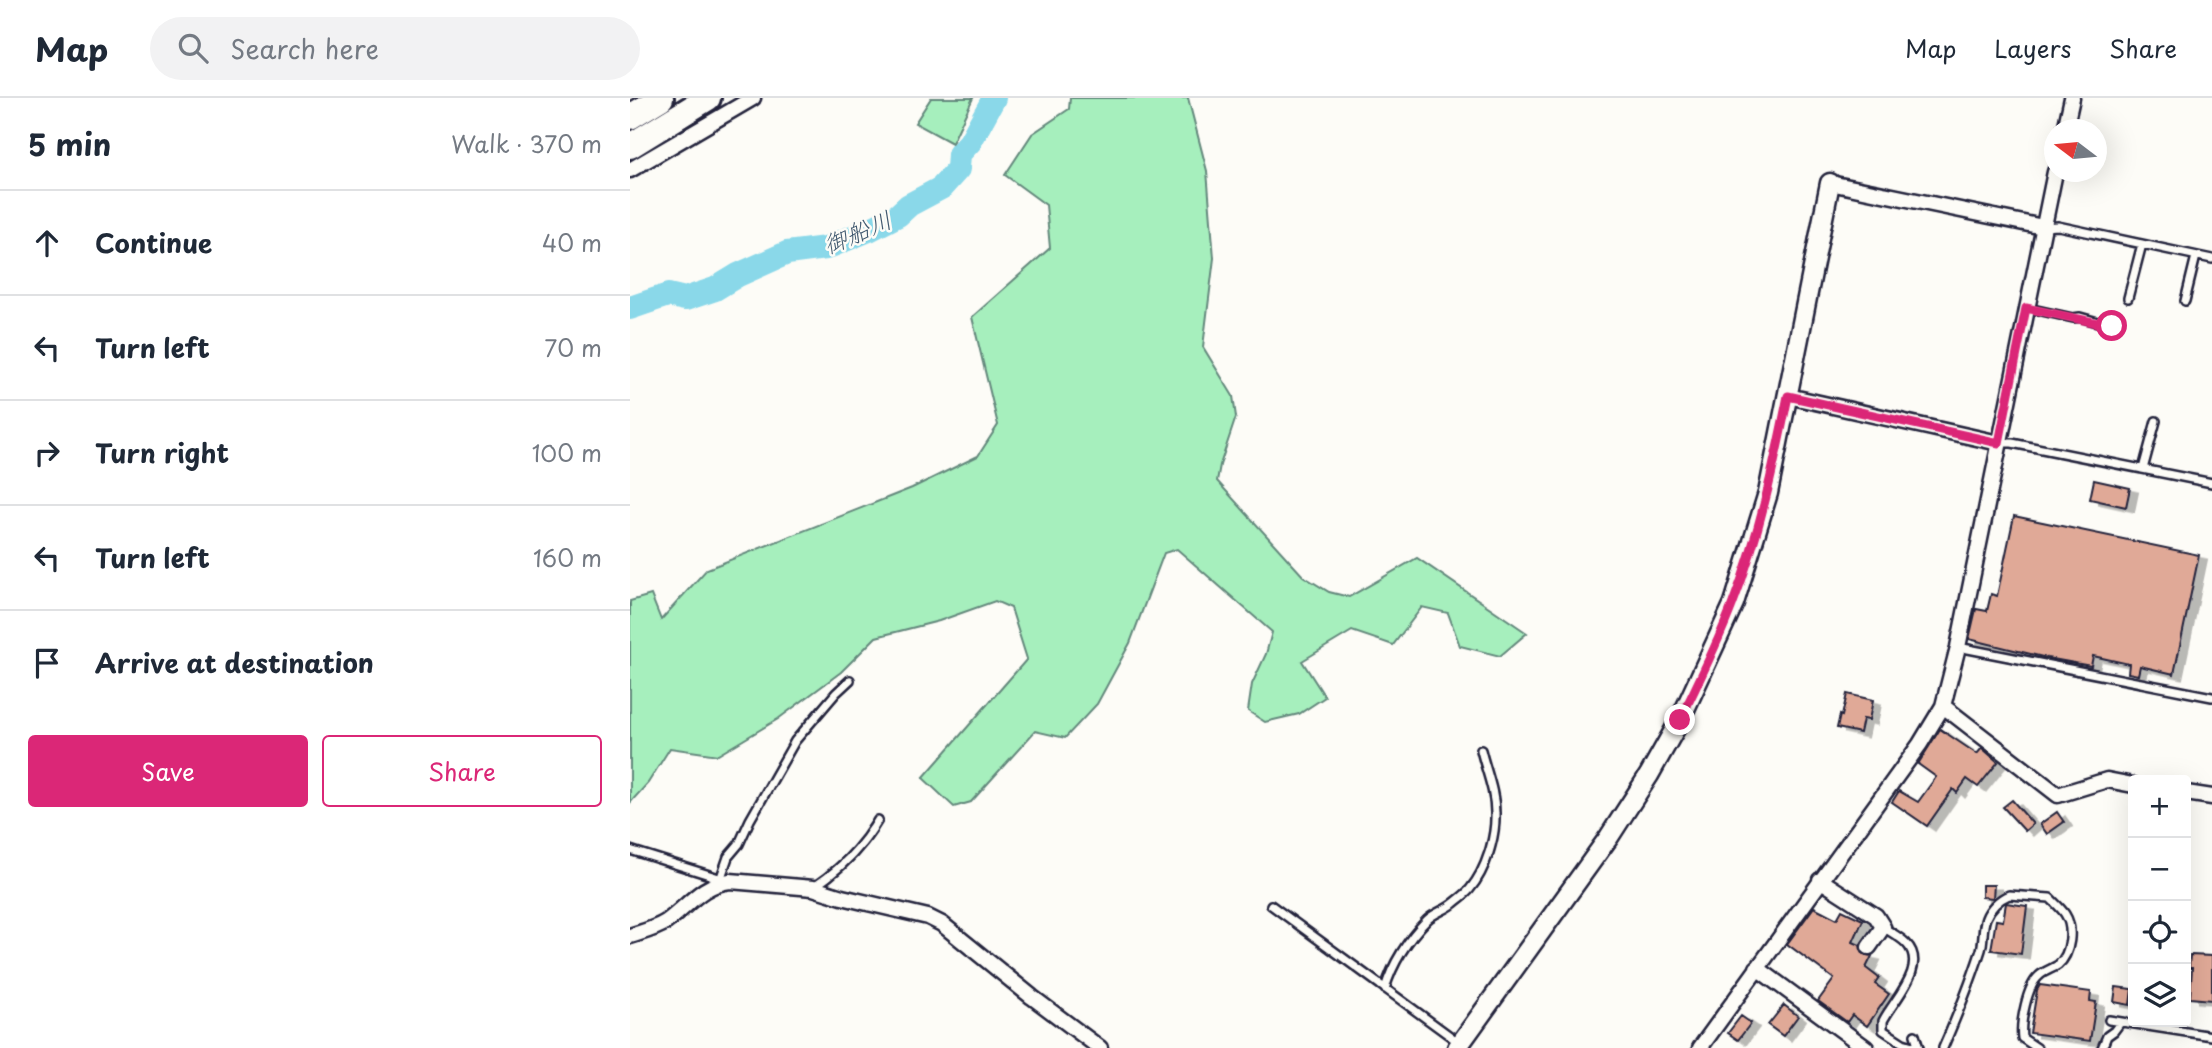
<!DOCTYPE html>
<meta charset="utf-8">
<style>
:root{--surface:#fff;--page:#f2f2f3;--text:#1f2937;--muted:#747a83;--line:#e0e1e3;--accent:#db2777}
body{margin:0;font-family:"Playpen Sans","Klee One",sans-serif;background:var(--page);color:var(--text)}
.controls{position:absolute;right:21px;bottom:21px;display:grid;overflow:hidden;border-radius:7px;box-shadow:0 7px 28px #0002}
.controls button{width:63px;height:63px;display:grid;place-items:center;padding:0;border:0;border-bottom:2px solid var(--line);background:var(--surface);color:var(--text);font:35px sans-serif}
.compass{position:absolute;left:1414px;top:21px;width:63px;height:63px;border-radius:50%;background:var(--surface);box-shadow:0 7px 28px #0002;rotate:286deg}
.stop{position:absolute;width:21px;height:21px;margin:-16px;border:5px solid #db2777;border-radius:50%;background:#fff}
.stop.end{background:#db2777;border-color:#fff;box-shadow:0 2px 7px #0008}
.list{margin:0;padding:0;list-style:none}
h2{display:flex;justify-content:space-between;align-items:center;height:91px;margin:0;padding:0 28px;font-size:30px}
h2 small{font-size:23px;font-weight:400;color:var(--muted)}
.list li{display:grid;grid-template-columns:46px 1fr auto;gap:21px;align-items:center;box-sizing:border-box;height:105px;padding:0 28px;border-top:2px solid var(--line)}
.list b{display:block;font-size:26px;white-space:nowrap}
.list em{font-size:23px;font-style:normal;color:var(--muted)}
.actions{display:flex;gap:14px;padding:21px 28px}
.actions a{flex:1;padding:16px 0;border:2px solid var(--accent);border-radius:7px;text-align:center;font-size:24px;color:var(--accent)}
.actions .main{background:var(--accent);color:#fff}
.icon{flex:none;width:38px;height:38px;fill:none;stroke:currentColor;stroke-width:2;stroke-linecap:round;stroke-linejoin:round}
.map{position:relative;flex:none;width:1582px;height:950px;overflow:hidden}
header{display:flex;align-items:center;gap:42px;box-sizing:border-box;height:98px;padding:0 35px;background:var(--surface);border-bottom:2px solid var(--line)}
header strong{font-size:33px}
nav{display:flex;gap:38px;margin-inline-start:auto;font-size:24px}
.search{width:490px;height:63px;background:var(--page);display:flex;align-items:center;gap:18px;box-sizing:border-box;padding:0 24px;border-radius:38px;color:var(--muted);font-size:26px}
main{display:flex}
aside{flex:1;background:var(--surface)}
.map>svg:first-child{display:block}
.green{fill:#a6efbd;stroke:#64887c;stroke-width:2}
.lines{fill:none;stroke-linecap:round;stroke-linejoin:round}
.river{stroke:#8ad8e9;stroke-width:24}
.building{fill:#e0a997;stroke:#22223b;stroke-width:2;filter:url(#shadow)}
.service-casing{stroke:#22223b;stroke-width:12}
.minor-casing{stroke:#22223b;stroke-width:19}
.tertiary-casing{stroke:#22223b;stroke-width:23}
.motorway-casing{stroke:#22223b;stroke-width:30}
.service{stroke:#fdfcf7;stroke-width:7}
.minor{stroke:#fdfcf7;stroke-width:14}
.tertiary{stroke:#fdfcf7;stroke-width:18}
.motorway{stroke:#fdfcf7;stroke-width:24}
.route{stroke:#db2777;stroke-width:9}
.labels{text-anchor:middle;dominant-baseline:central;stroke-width:5;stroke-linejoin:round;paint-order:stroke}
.water-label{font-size:24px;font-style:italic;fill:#41596f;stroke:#fdfcf7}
</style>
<header>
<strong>Map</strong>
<div class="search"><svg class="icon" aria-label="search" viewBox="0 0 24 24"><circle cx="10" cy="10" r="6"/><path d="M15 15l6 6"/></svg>Search here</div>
<nav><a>Map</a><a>Layers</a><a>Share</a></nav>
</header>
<main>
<aside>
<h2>5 min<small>Walk · 370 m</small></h2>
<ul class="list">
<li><svg class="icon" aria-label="ahead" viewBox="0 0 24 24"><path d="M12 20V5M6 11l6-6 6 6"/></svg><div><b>Continue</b></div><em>40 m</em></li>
<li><svg class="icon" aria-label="left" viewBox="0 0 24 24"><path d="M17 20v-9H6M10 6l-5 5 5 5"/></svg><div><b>Turn left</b></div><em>70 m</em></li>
<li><svg class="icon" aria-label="right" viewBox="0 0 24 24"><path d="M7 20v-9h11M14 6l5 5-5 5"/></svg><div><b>Turn right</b></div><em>100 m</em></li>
<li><svg class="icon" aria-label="left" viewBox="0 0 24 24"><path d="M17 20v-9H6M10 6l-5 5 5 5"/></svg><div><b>Turn left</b></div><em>160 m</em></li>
<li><svg class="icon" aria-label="arrive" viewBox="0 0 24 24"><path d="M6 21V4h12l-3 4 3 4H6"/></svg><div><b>Arrive at destination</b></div></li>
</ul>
<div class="actions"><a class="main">Save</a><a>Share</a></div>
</aside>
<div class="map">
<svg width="1582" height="950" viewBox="0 0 1582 950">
<defs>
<filter id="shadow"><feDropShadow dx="8" dy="4.5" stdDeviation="0" flood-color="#0004"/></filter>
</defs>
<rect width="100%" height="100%" fill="#fdfcf7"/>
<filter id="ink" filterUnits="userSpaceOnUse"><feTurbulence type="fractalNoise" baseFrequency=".0143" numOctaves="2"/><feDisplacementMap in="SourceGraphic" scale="14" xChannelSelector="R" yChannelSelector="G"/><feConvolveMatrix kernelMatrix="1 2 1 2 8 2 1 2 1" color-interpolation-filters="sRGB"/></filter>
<g filter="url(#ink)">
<!-- green -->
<path class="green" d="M301,0H343L322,45L285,25Z
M440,0H558L577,73L584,160L573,249L603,298L606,319L590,367L587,383L673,478L699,494L719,499L787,460L897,535L870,558L830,548L818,515L792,509L763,547L722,533L672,563L695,599L669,616L635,624L618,613L622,586L636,556L642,534L547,451L534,455L500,545L467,606L435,640L405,633L341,704L324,709L293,680L397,561L381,510L365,503L309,523L246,539L211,574L148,621L88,657L40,650L18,685L0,705V503L21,497L31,522L77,471L282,390L348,358L368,327L342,219L420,150L416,107L375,77L402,36L439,11Z"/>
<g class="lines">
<!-- river -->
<path class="river" d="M0,210L38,197L55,201L85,191L108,177L157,155L196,150L239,132L268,117L279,107L311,90L328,71L329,56L340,44L364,0"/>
</g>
<!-- building -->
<path class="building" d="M1464,382L1500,390L1496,409L1460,401Z
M1384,418L1569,457L1544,576L1510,568L1508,577L1498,575L1499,566L1463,558L1461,568L1417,560L1339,541L1346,511L1357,513L1361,496L1367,498Z
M1217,596L1243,602L1239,622L1233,621L1230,635L1207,630L1210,617L1212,618Z
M1310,631L1347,656L1352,650L1368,664L1348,689L1337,681L1327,695L1323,691L1297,728L1262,704L1269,693L1288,704L1306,679L1288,666Z
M1382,702L1403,726L1395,733L1373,709Z
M1427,714L1434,724L1417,736L1410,726Z
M1352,787H1364L1363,800L1352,799Z
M1376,805L1397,808L1391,856L1361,852L1366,822L1373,823Z
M1184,809L1207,821L1212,812L1233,822L1223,844L1230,847L1233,856L1242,858L1236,870L1249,880L1245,886L1259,896L1237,928L1222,917L1217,924L1188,903L1204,881L1157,846Z
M1560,857L1582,858V902L1560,900L1562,870H1559Z
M1410,887L1461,894L1460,903L1466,904L1460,943L1400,935L1407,892Z
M1486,889L1502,891L1500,907L1484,904Z
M1154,907L1168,918L1153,938L1138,927Z
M1111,918L1121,925L1108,942L1098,935Z"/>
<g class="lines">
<!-- service casing -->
<g class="service-casing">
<path id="service" d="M1414,129L1428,128L1582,161
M1498,200L1512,146
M1555,203L1566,158
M1398,210L1443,220L1450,219L1482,228
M1370,345H1382L1582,385
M1513,371L1526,323
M1328,549L1582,599
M0,752L89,780
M89,785L98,759L109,746L120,722L165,643L206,595L220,582
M184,789C209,772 233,748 248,722
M641,807L831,946
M1253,829C1260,834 1270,839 1276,845C1299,868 1264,901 1253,923V932L1273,945L1289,950
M755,891C762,866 778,841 797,822C804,815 816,812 824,805C829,801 836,796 840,791C856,772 866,739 865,715C865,693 856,673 851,652
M1479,922L1582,938
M1285,937L1289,950
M1313,950C1327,918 1340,886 1351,852C1354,841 1352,830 1356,820C1360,810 1369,801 1379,797L1420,800C1425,805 1431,810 1435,816C1444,830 1441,856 1428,867C1422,871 1414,873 1409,878C1397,888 1390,925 1392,940L1407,950
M1472,950L1477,938L1484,933L1490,925"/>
</g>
<!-- minor casing -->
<g class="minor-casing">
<path id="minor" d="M1435,32L1442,0
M0,72L123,0
M1200,85L1413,129
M1158,298L1369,345
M1313,608L1428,697L1477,682L1503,687
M1556,695L1582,699
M1190,782L1246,818L1253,829L1239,849
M0,838C12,834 25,831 36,824C57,809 72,786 100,783L183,790L212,799L298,819L312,826L402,899L470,950
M1127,870L1236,950
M1070,950L1290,646L1313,608L1328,549L1425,74"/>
</g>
<!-- tertiary casing -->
<g class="tertiary-casing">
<path id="tertiary" d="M827,950L979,739L1019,677L1050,622L1104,505L1138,395L1200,85"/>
</g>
<!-- motorway casing -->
<g class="motorway-casing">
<path id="motorway" d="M0,19L31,0
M0,48L78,0"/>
</g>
<!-- service -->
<use href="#service" class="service"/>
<!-- minor -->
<use href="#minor" class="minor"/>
<!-- tertiary -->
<use href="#tertiary" class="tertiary"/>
<!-- motorway -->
<use href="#motorway" class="motorway"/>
</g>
</g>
<g class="lines" filter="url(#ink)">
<!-- route -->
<path class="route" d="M1050,622C1069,583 1088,545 1103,505C1129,438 1144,368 1158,298L1369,345L1396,210L1482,228"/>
</g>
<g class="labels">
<!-- water labels -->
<g class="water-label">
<text transform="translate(227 133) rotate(-23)">御船川</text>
</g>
</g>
</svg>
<div class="controls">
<button>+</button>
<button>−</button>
<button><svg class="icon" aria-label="locate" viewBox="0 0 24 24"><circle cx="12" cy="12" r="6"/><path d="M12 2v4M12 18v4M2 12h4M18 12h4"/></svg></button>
<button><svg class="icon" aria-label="layers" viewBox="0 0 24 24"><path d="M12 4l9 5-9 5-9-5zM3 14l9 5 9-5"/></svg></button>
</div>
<svg class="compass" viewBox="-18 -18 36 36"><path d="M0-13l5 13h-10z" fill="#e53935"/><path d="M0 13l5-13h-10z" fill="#747a83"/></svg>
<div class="stop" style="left:1482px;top:228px"></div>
<div class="stop end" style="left:1050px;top:622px"></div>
</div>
</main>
